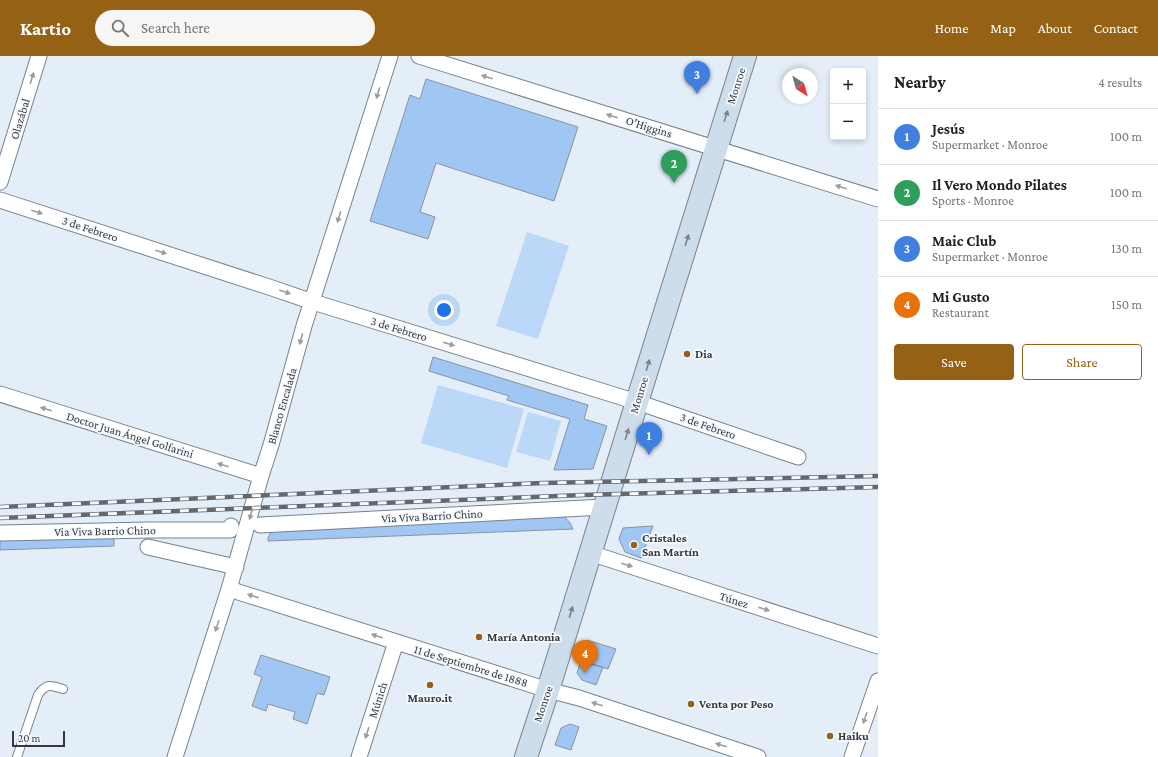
<!DOCTYPE html>
<meta charset="utf-8">
<style>
:root{--surface:#fff;--page:#f6f6f6;--text:#202124;--muted:#757577;--line:#e0e0e0;--accent:#956215}
body{margin:0;font-family:"Crimson Pro",serif;background:var(--page);color:var(--text)}
.controls{position:absolute;right:12px;top:12px;display:grid;overflow:hidden;border-radius:4px;box-shadow:0 2px 6px #0003}
.controls button{width:36px;height:36px;display:grid;place-items:center;padding:0;border:0;border-bottom:1px solid var(--line);background:var(--surface);color:var(--text);font:20px sans-serif}
.compass{position:absolute;left:782px;top:12px;width:36px;height:36px;border-radius:50%;background:var(--surface);box-shadow:0 2px 6px #0003;rotate:143deg}
.scale{position:absolute;left:12px;bottom:10px;width:53px;box-sizing:border-box;padding-left:4px;border:2px solid #35393d;border-top:0;font-size:11px;line-height:14px;white-space:nowrap;color:#35393d;-webkit-text-stroke:3px #f6faff;paint-order:stroke}
.you{position:absolute;left:444px;top:254px;width:14px;height:14px;margin:-10px;border:3px solid #fff;border-radius:50%;background:#1a73e8;box-shadow:0 0 0 6px #1a73e833}
.badge{display:grid;place-items:center;width:26px;height:26px;border-radius:50%;background:var(--accent);color:#fff;font-size:13px;font-weight:700}
.pin{position:absolute;translate:-50% -33px;filter:drop-shadow(0 1px 2px #0008)}
.pin::after{content:'';position:absolute;top:21px;width:14px;height:12px;background:inherit;clip-path:polygon(0 0,100% 0,50% 100%)}
.list{margin:0;padding:0;list-style:none}
h2{display:flex;justify-content:space-between;align-items:center;height:52px;margin:0;padding:0 16px;font-size:17px}
h2 small{font-size:13px;font-weight:400;color:var(--muted)}
.list li{display:grid;grid-template-columns:26px 1fr auto;gap:12px;align-items:center;box-sizing:border-box;height:56px;padding:0 16px;border-top:1px solid var(--line)}
.list b{display:block;font-size:15px;white-space:nowrap}
.list p{margin:0;font-size:13px;white-space:nowrap;color:var(--muted)}
.list em{font-size:13px;font-style:normal;color:var(--muted)}
.actions{display:flex;gap:8px;padding:12px 16px}
.actions a{flex:1;padding:9px 0;border:1px solid var(--accent);border-radius:4px;text-align:center;font-size:14px;color:var(--accent)}
.actions .main{background:var(--accent);color:#fff}
.icon{flex:none;width:22px;height:22px;fill:none;stroke:currentColor;stroke-width:2;stroke-linecap:round;stroke-linejoin:round}
.map{position:relative;flex:none;width:878px;height:701px;overflow:hidden}
header{display:flex;align-items:center;gap:24px;box-sizing:border-box;height:56px;padding:0 20px;background:var(--accent);color:#fff}
header strong{font-size:19px}
nav{display:flex;gap:22px;margin-inline-start:auto;font-size:14px}
.search{width:280px;height:36px;background:var(--page);display:flex;align-items:center;gap:10px;box-sizing:border-box;padding:0 14px;border-radius:22px;color:var(--muted);font-size:15px}
main{display:flex}
aside{flex:1;background:var(--surface)}
.map>svg:first-child{display:block}
.pitch{fill:#bbd8f8}
.building{fill:#a0c7f3;stroke:#8a939d}
.lines{fill:none;stroke-linecap:round;stroke-linejoin:round}
.lane-casing{stroke:#78818b;stroke-width:10}
.street-casing{stroke:#78818b;stroke-width:17}
.secondary-casing{stroke:#78818b;stroke-width:24}
.lane{stroke:#fff;stroke-width:8}
.street{stroke:#fff;stroke-width:15}
.secondary{stroke:#ceddec;stroke-width:22}
.rail-casing{stroke:#63686e;stroke-width:4.5}
.rail{stroke:#f6faff;stroke-width:3;stroke-dasharray:9;stroke-linecap:butt}
.oneway{fill:#9a9c9e}
.oneway2{fill:#7a838c}
.poi-dot{fill:#956215;stroke:#f6faff;stroke-width:1.5}
.labels{text-anchor:middle;dominant-baseline:central;stroke-width:3.5;stroke-linejoin:round;paint-order:stroke}
.street-label{font-size:12px;fill:#35393d;stroke:#f6faff}
.poi-label{font-size:12px;font-weight:bold;fill:#35393d;stroke:#f6faff;text-anchor:start}
</style>
<header>
<strong>Kartio</strong>
<div class="search"><svg class="icon" aria-label="search" viewBox="0 0 24 24"><circle cx="10" cy="10" r="6"/><path d="M15 15l6 6"/></svg>Search here</div>
<nav><a>Home</a><a>Map</a><a>About</a><a>Contact</a></nav>
</header>
<main>
<div class="map">
<svg width="878" height="701" viewBox="0 0 878 701">
<rect width="100%" height="100%" fill="#e4eef9"/>
<!-- pitch -->
<path class="pitch" d="M527,176L569,190L538,283L496,270Z
M438,329L524,353L507,412L421,387Z
M528,356L561,365L550,405L516,396Z"/>
<!-- building -->
<path class="building" d="M426,23L578,71L554,145L436,107L420,156L435,161L428,183L370,165L410,39L420,43Z
M433,301L588,349L584,363L607,370L593,413L554,414L570,363L507,344L509,340L429,315Z
M558,456L565,461L570,467L573,473L268,485V482L272,474Z
M653,470L641,502L625,496L619,483L623,472Z
M0,480H113L114,483V490L0,494Z
M587,584L616,593L608,613L581,605Z
M261,599L330,621L324,639L317,637L307,668L293,663L295,656L268,648L266,655L252,650L262,621L254,618Z
M581,605L603,611L596,629L582,624L577,617Z
M570,668L579,671L571,694L555,689L561,672Z"/>
<g class="lines">
<!-- lane casing -->
<g class="lane-casing">
<path id="lane" d="M17,701L38,639C46,627 51,629 63,633"/>
</g>
<!-- street casing -->
<g class="street-casing">
<path id="street" d="M419,0L878,143
M0,126L39,0
M0,144L269,231L313,246L637,346L798,401
M0,338L261,420
M260,469L604,451
M0,477L150,474H230L231,470
M148,491L236,511
M590,497L878,590
M229,533L548,634L579,642L758,701
M175,701L229,533L261,420L271,389L304,270L390,0
M359,701L396,586
M852,701L878,625"/>
</g>
<!-- secondary casing -->
<g class="secondary-casing">
<path id="secondary" d="M526,701L548,634L637,346L745,0"/>
</g>
<!-- lane -->
<use href="#lane" class="lane"/>
<!-- street -->
<use href="#street" class="street"/>
<!-- secondary -->
<use href="#secondary" class="secondary"/>
<!-- rail casing -->
<g class="rail-casing">
<path id="rail" d="M0,451L543,427L878,420
M0,462L583,439L878,431"/>
</g>
<!-- rail -->
<use href="#rail" class="rail"/>
</g>
<!-- one-way arrows -->
<defs><path id="oneway-solid" d="M-6-.8H1V-3.2L6.5 0L1 3.2V.8H-6Z"/></defs>
<g class="oneway">
<use href="#oneway-solid" transform="translate(487 21) rotate(-163)"/>
<use href="#oneway-solid" transform="translate(32 22) rotate(-73)"/>
<use href="#oneway-solid" transform="translate(378 37) rotate(107)"/>
<use href="#oneway-solid" transform="translate(612 60) rotate(-163)"/>
<use href="#oneway-solid" transform="translate(841 131) rotate(-163)"/>
<use href="#oneway-solid" transform="translate(37 156) rotate(18)"/>
<use href="#oneway-solid" transform="translate(339 161) rotate(107)"/>
<use href="#oneway-solid" transform="translate(161 196) rotate(18)"/>
<use href="#oneway-solid" transform="translate(285 236) rotate(19)"/>
<use href="#oneway-solid" transform="translate(301 283) rotate(106)"/>
<use href="#oneway-solid" transform="translate(449 288) rotate(17)"/>
<use href="#oneway-solid" transform="translate(46 353) rotate(-163)"/>
<use href="#oneway-solid" transform="translate(223 409) rotate(-163)"/>
<use href="#oneway-solid" transform="translate(251 458) rotate(105)"/>
<use href="#oneway-solid" transform="translate(627 509) rotate(18)"/>
<use href="#oneway-solid" transform="translate(253 540) rotate(-163)"/>
<use href="#oneway-solid" transform="translate(764 553) rotate(18)"/>
<use href="#oneway-solid" transform="translate(217 570) rotate(108)"/>
<use href="#oneway-solid" transform="translate(377 580) rotate(-162)"/>
<use href="#oneway-solid" transform="translate(597 648) rotate(-162)"/>
<use href="#oneway-solid" transform="translate(865 662) rotate(109)"/>
<use href="#oneway-solid" transform="translate(367 677) rotate(108)"/>
<use href="#oneway-solid" transform="translate(721 689) rotate(-162)"/>
</g>
<g class="oneway2">
<use href="#oneway-solid" transform="translate(726 60) rotate(-72)"/>
<use href="#oneway-solid" transform="translate(687 184) rotate(-73)"/>
<use href="#oneway-solid" transform="translate(648 309) rotate(-73)"/>
<use href="#oneway-solid" transform="translate(627 378) rotate(-73)"/>
<use href="#oneway-solid" transform="translate(571 556) rotate(-73)"/>
</g>
<!-- markers -->
<g class="poi-dot">
<circle cx="687" cy="298" r="4"/>
<circle cx="634" cy="489" r="4"/>
<circle cx="479" cy="581" r="4"/>
<circle cx="430" cy="629" r="4"/>
<circle cx="691" cy="648" r="4"/>
<circle cx="830" cy="680" r="4"/>
</g>
<g class="labels">
<!-- street labels -->
<g class="street-label">
<text transform="translate(736 30) rotate(-72)">Monroe</text>
<text transform="translate(20 63) rotate(-73)">Olazábal</text>
<text transform="translate(649 71) rotate(17)">O'Higgins</text>
<text transform="translate(90 173) rotate(18)">3 de Febrero</text>
<text transform="translate(399 273) rotate(17)">3 de Febrero</text>
<text transform="translate(639 339) rotate(-73)">Monroe</text>
<text transform="translate(282 350) rotate(-74)">Blanco Encalada</text>
<text transform="translate(708 370) rotate(19)">3 de Febrero</text>
<text transform="translate(130 379) rotate(17)">Doctor Juan Ángel Golfarini</text>
<text transform="translate(432 460) rotate(-3)">Via Viva Barrio Chino</text>
<text transform="translate(105 475) rotate(-1)">Via Viva Barrio Chino</text>
<text transform="translate(734 544) rotate(18)">Túnez</text>
<text transform="translate(471 610) rotate(17)">11 de Septiembre de 1888</text>
<text transform="translate(378 644) rotate(-72)">Múnich</text>
<text transform="translate(543 648) rotate(-71)">Monroe</text>
</g>
<!-- poi labels -->
<g class="poi-label">
<text x="695" y="298">Dia</text>
<text x="642" y="482">Cristales<tspan x="642" dy="14">San Martín</tspan></text>
<text x="487" y="581">María Antonia</text>
<text x="430" y="642" text-anchor="middle">Mauro.it</text>
<text x="699" y="648">Venta por Peso</text>
<text x="838" y="680">Haiku</text>
</g>
</g>
</svg>
<div class="controls">
<button>+</button>
<button>−</button>
</div>
<svg class="compass" viewBox="-18 -18 36 36"><path d="M0-13l5 13h-10z" fill="#e53935"/><path d="M0 13l5-13h-10z" fill="#757577"/></svg>
<div class="scale">20 m</div>
<div class="you"></div>
<div class="pin badge" style="left:649px;top:399px;background:#3f7fe0">1</div>
<div class="pin badge" style="left:674px;top:127px;background:#2e9e5b">2</div>
<div class="pin badge" style="left:697px;top:38px;background:#3f7fe0">3</div>
<div class="pin badge" style="left:585px;top:617px;background:#e8710a">4</div>
</div>
<aside>
<h2>Nearby<small>4 results</small></h2>
<ul class="list">
<li><span class="badge" style="background:#3f7fe0">1</span><div><b>Jesús</b><p>Supermarket · Monroe</p></div><em>100 m</em></li>
<li><span class="badge" style="background:#2e9e5b">2</span><div><b>Il Vero Mondo Pilates</b><p>Sports · Monroe</p></div><em>100 m</em></li>
<li><span class="badge" style="background:#3f7fe0">3</span><div><b>Maic Club</b><p>Supermarket · Monroe</p></div><em>130 m</em></li>
<li><span class="badge" style="background:#e8710a">4</span><div><b>Mi Gusto</b><p>Restaurant</p></div><em>150 m</em></li>
</ul>
<div class="actions"><a class="main">Save</a><a>Share</a></div>
</aside>
</main>
